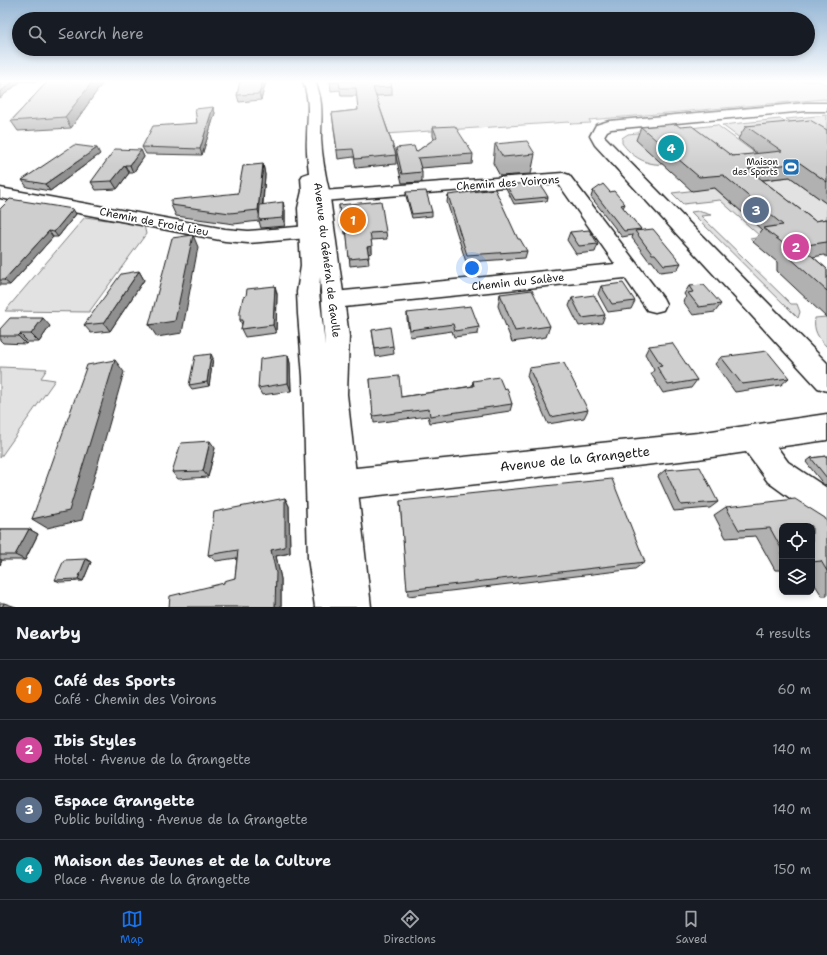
<!DOCTYPE html>
<meta charset="utf-8">
<style>
:root{--surface:#171b24;--page:#20242c;--text:#f1f3f6;--muted:#9ea1a6;--line:#363941;--accent:#1a73e8}
body{margin:0;font-family:"Shantell Sans",sans-serif;background:var(--page);color:var(--text)}
.controls{position:absolute;right:12px;bottom:12px;display:grid;overflow:hidden;border-radius:8px;box-shadow:0 2px 6px #0003}
.controls button{width:36px;height:36px;display:grid;place-items:center;padding:0;border:0;border-bottom:1px solid var(--line);background:var(--surface);color:var(--text);font:20px sans-serif}
.you{position:absolute;left:472px;top:268px;width:14px;height:14px;margin:-10px;border:3px solid #fff;border-radius:50%;background:#1a73e8;box-shadow:0 0 0 6px #1a73e833}
.badge{display:grid;place-items:center;width:26px;height:26px;border-radius:50%;background:var(--accent);color:#fff;font-size:13px;font-weight:700}
.pin{position:absolute;translate:-50% -50%;border:2px solid #fff;box-shadow:0 1px 4px #0006}
.list{margin:0;padding:0;list-style:none}
h2{display:flex;justify-content:space-between;align-items:center;height:52px;margin:0;padding:0 16px;font-size:17px}
h2 small{font-size:13px;font-weight:400;color:var(--muted)}
.list li{display:grid;grid-template-columns:26px 1fr auto;gap:12px;align-items:center;box-sizing:border-box;height:60px;padding:0 16px;border-top:1px solid var(--line)}
.list b{display:block;font-size:15px;white-space:nowrap}
.list p{margin:0;font-size:13px;white-space:nowrap;color:var(--muted)}
.list em{font-size:13px;font-style:normal;color:var(--muted)}
.icon{flex:none;width:22px;height:22px;fill:none;stroke:currentColor;stroke-width:2;stroke-linecap:round;stroke-linejoin:round}
.map{position:relative;flex:none;width:827px;height:607px;overflow:hidden}
.search{position:absolute;background:var(--surface);box-shadow:0 2px 6px #0003;left:12px;right:12px;top:12px;height:44px;display:flex;align-items:center;gap:10px;box-sizing:border-box;padding:0 14px;border-radius:22px;color:var(--muted);font-size:15px}
.sheet{height:292px;background:var(--surface)}
nav{display:flex;justify-content:space-around;align-items:center;box-sizing:border-box;height:56px;border-top:1px solid var(--line);background:var(--surface);font-size:11px;color:var(--muted)}
nav a{display:grid;justify-items:center;gap:2px}
nav .on{color:var(--accent)}
.map>svg:first-child{display:block}
.green{fill:#e2e2e2;stroke:#7f7f7f}
.lines{fill:none;stroke-linecap:round;stroke-linejoin:round}
.minor-casing{stroke:#1c1c1c;stroke-width:3}
.major-casing{stroke:#1c1c1c;stroke-width:3}
.minor{fill:#fff;fill-rule:evenodd}
.major{fill:#fff;fill-rule:evenodd}
.wall{fill:#b1b1b1;stroke:#1c1c1c}
.shaded-wall{fill:#909090;stroke:#1c1c1c}
.building{fill:#cecece;stroke:#1c1c1c}
.labels{text-anchor:middle;dominant-baseline:central;stroke-width:3.5;stroke-linejoin:round;paint-order:stroke}
.far-poi-label{font-size:9px;fill:#1c1c1c;stroke:#fff;text-anchor:end}
.street-label{font-size:11px;fill:#1c1c1c;stroke:#fff}
.near-street-label{font-size:13px;fill:#1c1c1c;stroke:#fff}
</style>
<div class="map">
<svg width="827" height="607" viewBox="0 0 827 607">
<rect width="100%" height="100%" fill="#fff"/>
<filter id="ink" filterUnits="userSpaceOnUse"><feTurbulence type="fractalNoise" baseFrequency=".025" numOctaves="2"/><feDisplacementMap in="SourceGraphic" scale="8" xChannelSelector="R" yChannelSelector="G"/><feConvolveMatrix kernelMatrix="1 2 1 2 8 2 1 2 1" color-interpolation-filters="sRGB"/></filter>
<g filter="url(#ink)">
<!-- green -->
<path class="green" d="M369,81H819L827,85V100L824,99L589,120L591,123L571,124L569,122L385,134Z
M827,115V144L786,119Z
M780,119L802,133L741,139L722,125Z
M717,125L766,161L732,165L690,128Z
M682,128L637,140L663,164C647,166 631,156 622,143V138L628,134Z
M790,177L827,204V222L793,227L740,183Z
M712,186L773,239L753,242L750,239L761,237L720,200L683,204L672,193L697,190Z
M698,211L711,215L701,216L791,304H797L800,312L798,318L691,212Z
M85,217L144,225L146,234L89,312L5,311Z
M826,317L827,318V347C818,338 813,330 815,318Z
M0,367L47,369L41,378L55,380L0,458Z"/>
<g class="lines">
<!-- minor casing -->
<g class="minor-casing">
<path id="minor" d="M806,103H827V111H806L611,129L607,131L604,136L827,363V391L818,388L595,145L590,136L596,125L609,121Z
M563,173L569,175L663,298L666,304L663,310L655,312L647,310L625,278L334,308L326,306L323,300L326,294L334,292L615,264L558,183L322,201L316,200L313,196L316,192L322,191Z
M0,188L225,229L248,231L308,226L315,228L317,232L315,236L308,238L248,243L225,241L0,198Z
M827,414V440L777,447L788,462L827,488V522L816,517L768,482L746,452L698,459L327,501L316,497L312,486L316,475L327,471L698,433Z"/>
</g>
<!-- major casing -->
<g class="major-casing">
<path id="major" d="M303,81H315C324,103 321,116 321,139C322,156 325,174 329,191L349,336L347,394L371,607H315L308,558L303,377L298,314L297,292L301,266L298,208L302,191L301,178L303,175L309,173C308,162 306,150 307,139C307,115 311,105 303,81ZM320,277L325,346L319,292Z"/>
</g>
<!-- minor -->
<use href="#minor" class="minor"/>
<!-- major -->
<use href="#major" class="major"/>
</g>
<!-- wall -->
<path class="wall" d="M0,81H48H21L0,98Z
M48,81H104L71,128L18,131L11,121Z
M266,81L261,100L239,102L237,95Z
M330,81L392,87V95L376,96L396,155V164L356,168L354,157L338,159L332,113L358,110L357,96H341L340,90L331,91Z
M213,107L215,113L202,155L146,154L142,147L197,123Z
M746,126L827,130V204L790,177L762,180L815,221L827,219V257L824,255L813,257L827,269V318L777,271V262L753,242L762,230L715,188L692,191L636,140L641,127H680L732,156L758,154L738,139Z
M433,127L473,154L472,164L421,168L422,172V182L402,183L396,157V148L416,152L434,139L433,136Z
M495,144L535,154L531,174L500,176L493,163Z
M141,150L144,157L133,173H129L117,189L96,190L91,182Z
M100,154L50,191L27,187L22,180Z
M263,164L265,175L263,205L285,210V226L261,228L259,221L234,224L176,216L171,205L238,193Z
M506,185L548,197L547,201L514,204L506,188Z
M593,191L610,192L625,204L623,208L641,229L640,230L681,263L677,270L660,272L652,261H649L632,238L633,235L622,237L591,197Z
M406,192L432,212V216L412,218L406,196Z
M448,195L527,251L525,258L466,262L447,202Z
M339,205L386,232L387,239L371,240L372,253L368,254L369,264L350,266L347,234H345L344,225L341,226Z
M0,209L76,214L58,237H53L10,285H0Z
M570,232L598,244L595,252L576,254L567,240Z
M139,271L144,280L110,331L91,333L84,325Z
M275,286L277,294L276,333L245,337L241,329L242,325L240,320L246,296Z
M601,286L635,301L631,309L608,312L598,294Z
M689,286L721,304L715,312L693,315L683,301L686,297L684,294Z
M500,294L550,326L546,337L512,342L498,306Z
M572,298L605,315L602,323L579,326L569,306Z
M407,313L479,327L478,334L454,337L452,331L410,337L407,319Z
M50,326L39,342H28L26,344L3,343L0,340V329Z
M372,330L393,346L394,354L376,357Z
M649,346L697,380L691,388L663,393L651,374L654,370L645,354Z
M288,355L290,363L291,391L262,395L258,388Z
M721,357L789,378L781,385L735,392L715,364Z
M213,358L209,386L192,389L189,385Z
M529,368L588,410L584,418L548,424L527,376Z
M370,379L401,397L472,386L473,381L504,389L512,404L510,411L430,423L428,416L374,423Z
M215,448L208,477L178,479L172,472Z
M827,456V484L824,485L806,462L811,458Z
M665,470L718,502L710,508L674,511L658,476Z
M285,498L289,506L290,553L276,556L281,579V607H169L235,578L237,558L216,561L208,555Z
M400,501L645,562L635,569L408,596Z
M726,507L827,522V596H822L812,580V526H782V570H775L756,536L726,538L714,515Z
M0,529H29L38,534L25,560H2L0,565Z
M86,559L91,562L83,581L60,582L55,580Z"/>
<!-- shaded-wall -->
<path class="shaded-wall" d="M14,81H21L0,98V92Z
M93,81H104L71,128L65,117Z
M263,81H266L261,100L259,94Z
M213,107L215,113L202,155L200,149Z
M97,148L100,154L50,191L45,184Z
M141,150L144,157L133,173L130,165Z
M263,164L265,175L261,221L258,210Z
M125,165L129,173L117,189L112,181Z
M283,202L285,210V226L283,218Z
M73,209L76,214L58,237L54,232Z
M343,218L344,225L341,226L340,219Z
M49,231L53,237L10,285L4,280Z
M193,235L198,247L182,333L157,337L149,325Z
M372,246V253L368,254L367,247Z
M139,271L144,280L110,331L104,323Z
M275,286L277,294L276,333L273,325Z
M43,318L50,326L39,342L31,334Z
M20,334L28,342L26,344L18,336Z
M211,354L213,358L209,386L207,382Z
M288,355L290,363L291,391L288,383Z
M115,360L124,372L82,520L47,528L32,519Z
M210,441L215,448L208,477L203,471Z
M285,498L289,506L290,553L276,556L281,579V607H275L271,550Z
M29,529L38,534L25,560L15,555Z
M0,559L2,560L0,565Z
M86,559L91,562L83,581L78,579Z
M4,603L16,607H2Z"/>
<!-- building -->
<path class="building" d="M0,81H14L0,92Z
M48,81H93L65,117L11,121Z
M240,81H263L259,94L237,95Z
M330,81H390L392,87L373,88L396,155L355,159L353,149L337,150L332,113L358,110L356,88H340L339,82L330,83Z
M213,107L200,149L142,147L153,126L197,123L195,109Z
M810,120L827,130V182L800,163L748,169L815,221L827,219V242L800,246L827,269V291L788,256V247L763,228L783,225L723,175L699,177L641,127L676,124L680,127L692,126L732,156L782,151L746,126Z
M455,126L473,154L418,158L422,172L402,174L396,148L414,146L416,152L437,137L433,127Z
M527,141L535,154L503,157L495,144Z
M74,145L97,148L45,184L22,180Z
M115,149L141,150L130,165H125L112,181L91,182Z
M263,164L258,210L230,213L171,205V200L238,193L243,166Z
M539,182L548,197L515,200L506,185Z
M603,184L610,192L614,191L625,204L621,205L641,229L624,231L593,191Z
M495,189L518,239H520L527,251L467,255L448,195Z
M426,191L432,212L412,214L406,192Z
M10,199L73,209L54,232L49,231L4,280H0V228L1,227H0V209Z
M381,201L386,232L370,233L372,246L367,247L369,257L349,259L346,227H344L343,218L340,219L339,205Z
M283,202V218L259,220L260,205Z
M653,229L681,263L664,265L655,254H652L635,231Z
M589,230L598,244L579,246L570,232Z
M193,235L175,321L149,325L172,238Z
M139,271L104,323L84,325L121,274Z
M623,283L635,301L612,304L601,286Z
M704,285L721,304L699,307L688,293L693,292L689,286Z
M275,286L273,325L241,329L243,320H240V312L243,297L246,296L247,289Z
M532,290L550,326L515,331L500,294Z
M594,295L605,315L582,318L572,298Z
M471,306L479,327L455,331L453,324L410,330L407,313Z
M10,318H43L31,334H20L18,336H0V329Z
M390,327L393,346L375,349L372,330Z
M672,343L697,380L668,385L657,367L662,366L649,346Z
M767,351L789,378L742,384L721,357Z
M211,354L207,382L189,385L195,356Z
M288,355V383L258,388L260,359Z
M115,360L69,511L32,519L87,365Z
M564,363L588,410L551,417L529,368Z
M399,376L401,397L474,386L473,381L499,377L504,389L507,388L512,404L430,416L429,409L373,416L370,379Z
M210,441L203,471L172,472L181,443Z
M827,456V478L811,458Z
M700,467L718,502L681,505L665,470Z
M612,479L645,562L407,590L400,501Z
M285,498V547L271,550L276,573L275,607H169L170,596L224,583V581L235,578L238,550L208,555L214,512Z
M795,499L825,518L827,522V571L821,561L812,562V526H782V550L770,528L739,530L726,507Z
M0,529H29L15,555H0Z
M86,559L78,579L55,580L64,560Z
M0,603H4L2,607H0Z"/>
</g>
<!-- sky -->
<linearGradient id="sky" x2="0" y2="1"><stop stop-color="#95b6d5"/><stop offset="0.49" stop-color="#fff"/><stop offset="1" stop-color="#fff" stop-opacity="0"/></linearGradient>
<rect width="827" height="166" fill="url(#sky)"/>
<!-- icons -->
<defs>
<g id="stadium-square" transform="scale(0.9)"><rect x="-9" y="-9" width="18" height="18" rx="4" fill="#1f6fb2" stroke="#fff"/><path d="M0-5a6.5 5 0 1 0 0 10a6.5 5 0 1 0 0-10ZM-3.5-1.8h7v3.6h-7Z" fill="#fff"/></g>
</defs>
<g fill-rule="evenodd">
<use href="#stadium-square" x="791" y="167"/>
</g>
<g class="labels">
<!-- far-poi labels -->
<g class="far-poi-label">
<text x="778" y="162">Maison<tspan x="778" dy="10">des Sports</tspan></text>
</g>
<!-- street labels -->
<g class="street-label">
<text transform="translate(508 183) rotate(-4)">Chemin des Voirons</text>
<text transform="translate(154 222) rotate(11)">Chemin de Froid Lieu</text>
<text transform="translate(327 260) rotate(83)">Avenue du Général de Gaulle</text>
<text transform="translate(518 282) rotate(-6)">Chemin du Salève</text>
</g>
<!-- near-street labels -->
<g class="near-street-label">
<text transform="translate(575 459) rotate(-6)">Avenue de la Grangette</text>
</g>
</g>
</svg>
<div class="controls">
<button><svg class="icon" aria-label="locate" viewBox="0 0 24 24"><circle cx="12" cy="12" r="6"/><path d="M12 2v4M12 18v4M2 12h4M18 12h4"/></svg></button>
<button><svg class="icon" aria-label="layers" viewBox="0 0 24 24"><path d="M12 4l9 5-9 5-9-5zM3 14l9 5 9-5"/></svg></button>
</div>
<div class="you"></div>
<div class="pin badge" style="left:353px;top:220px;background:#e8710a">1</div>
<div class="pin badge" style="left:796px;top:247px;background:#d1479c">2</div>
<div class="pin badge" style="left:756px;top:210px;background:#5c6f8a">3</div>
<div class="pin badge" style="left:671px;top:148px;background:#0f9aa8">4</div>
<div class="search"><svg class="icon" aria-label="search" viewBox="0 0 24 24"><circle cx="10" cy="10" r="6"/><path d="M15 15l6 6"/></svg>Search here</div>
</div>
<section class="sheet">
<h2>Nearby<small>4 results</small></h2>
<ul class="list">
<li><span class="badge" style="background:#e8710a">1</span><div><b>Café des Sports</b><p>Café · Chemin des Voirons</p></div><em>60 m</em></li>
<li><span class="badge" style="background:#d1479c">2</span><div><b>Ibis Styles</b><p>Hotel · Avenue de la Grangette</p></div><em>140 m</em></li>
<li><span class="badge" style="background:#5c6f8a">3</span><div><b>Espace Grangette</b><p>Public building · Avenue de la Grangette</p></div><em>140 m</em></li>
<li><span class="badge" style="background:#0f9aa8">4</span><div><b>Maison des Jeunes et de la Culture</b><p>Place · Avenue de la Grangette</p></div><em>150 m</em></li>
</ul>
</section>
<nav>
<a class="on"><svg class="icon" aria-label="map" viewBox="0 0 24 24"><path d="M3 6l6-2 6 2 6-2v14l-6 2-6-2-6 2zM9 4v14M15 6v14"/></svg>Map</a>
<a><svg class="icon" aria-label="directions" viewBox="0 0 24 24"><path d="M12 3l9 9-9 9-9-9zM9 14v-3h6M13 9l2 2-2 2"/></svg>Directions</a>
<a><svg class="icon" aria-label="saved" viewBox="0 0 24 24"><path d="M7 4h10v16l-5-4-5 4z"/></svg>Saved</a>
</nav>
